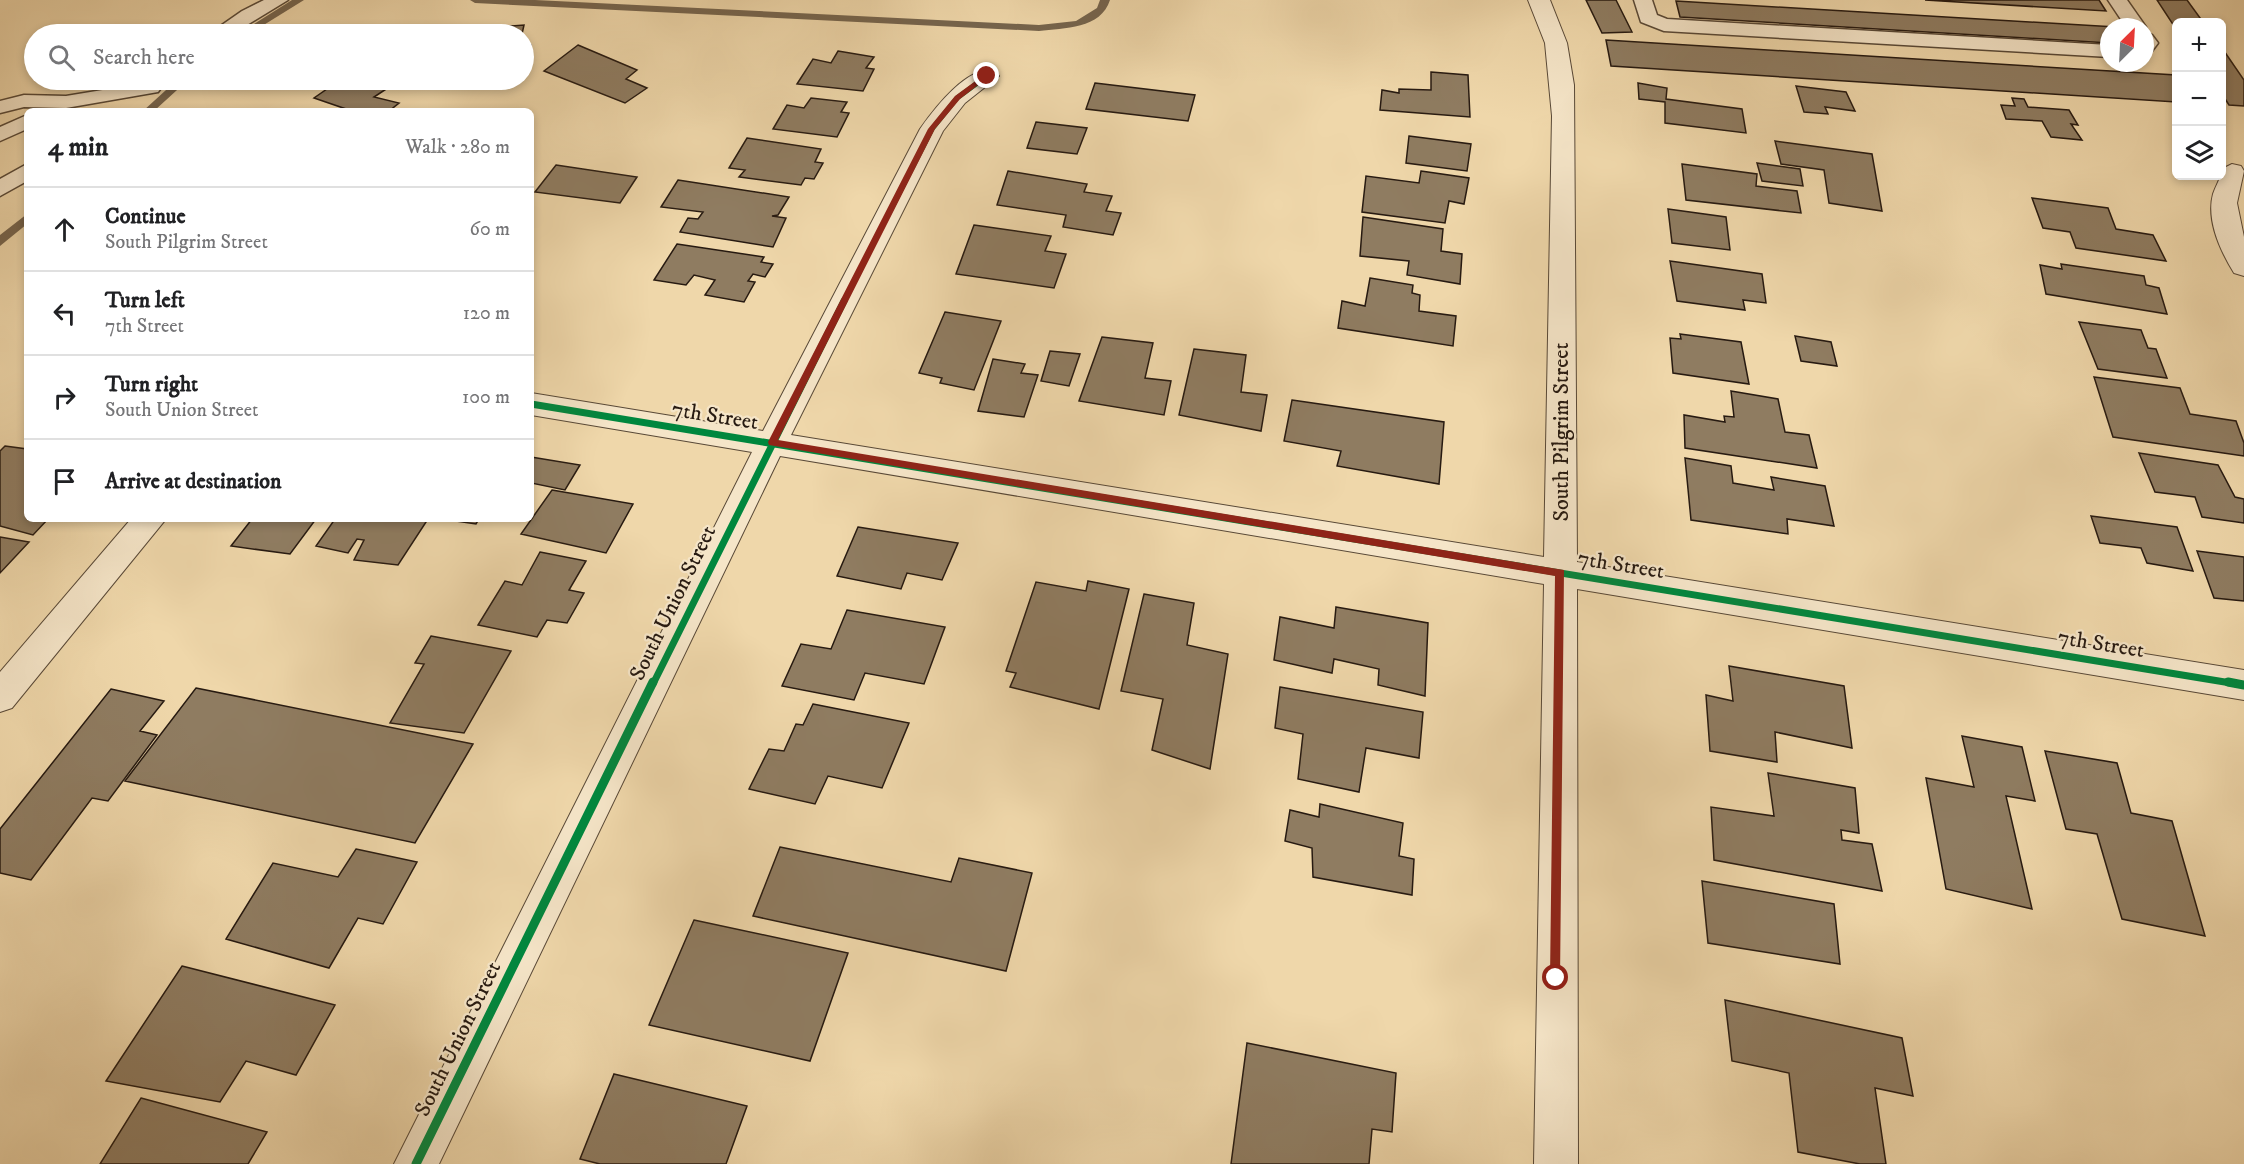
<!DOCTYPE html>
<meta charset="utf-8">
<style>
:root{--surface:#fff;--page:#f6f6f6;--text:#202124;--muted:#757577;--line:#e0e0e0}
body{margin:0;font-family:"IM FELL DW Pica",serif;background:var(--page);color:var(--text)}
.controls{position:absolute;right:18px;top:18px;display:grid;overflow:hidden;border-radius:9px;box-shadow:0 3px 9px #0003}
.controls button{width:54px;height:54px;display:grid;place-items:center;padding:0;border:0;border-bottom:2px solid var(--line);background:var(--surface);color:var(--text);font:30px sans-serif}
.compass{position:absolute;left:2100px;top:18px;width:54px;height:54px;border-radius:50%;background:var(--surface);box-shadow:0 3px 9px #0003;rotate:24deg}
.stop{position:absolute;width:18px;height:18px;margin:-14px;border:4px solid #8f2418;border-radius:50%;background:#fff}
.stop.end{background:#8f2418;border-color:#fff;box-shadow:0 2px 6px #0008}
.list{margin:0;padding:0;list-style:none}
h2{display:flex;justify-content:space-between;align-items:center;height:78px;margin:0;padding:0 24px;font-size:26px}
h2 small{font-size:20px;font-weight:400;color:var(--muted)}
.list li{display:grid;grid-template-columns:39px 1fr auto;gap:18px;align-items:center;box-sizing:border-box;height:84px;padding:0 24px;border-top:2px solid var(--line)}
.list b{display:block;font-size:22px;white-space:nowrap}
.list p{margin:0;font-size:20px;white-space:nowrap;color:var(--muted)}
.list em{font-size:20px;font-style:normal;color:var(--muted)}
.icon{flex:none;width:33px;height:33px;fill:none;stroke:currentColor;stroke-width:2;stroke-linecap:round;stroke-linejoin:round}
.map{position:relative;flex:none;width:2244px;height:1164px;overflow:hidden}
.search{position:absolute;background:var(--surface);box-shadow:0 3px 9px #0003;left:24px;top:24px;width:510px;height:66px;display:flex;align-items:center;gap:15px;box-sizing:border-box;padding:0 21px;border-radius:33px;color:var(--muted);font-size:22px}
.panel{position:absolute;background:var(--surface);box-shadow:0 3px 9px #0003;left:24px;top:108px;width:510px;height:414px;border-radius:9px}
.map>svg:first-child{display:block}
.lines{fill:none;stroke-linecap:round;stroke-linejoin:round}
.stream{fill:#76654e;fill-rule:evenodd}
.building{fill:#8f7c61;stroke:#271a11;stroke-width:1.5}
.service-casing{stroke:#594937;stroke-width:3}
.minor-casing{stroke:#594937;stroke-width:2}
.service{fill:#f5e5c8;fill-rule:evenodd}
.minor{fill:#f5e5c8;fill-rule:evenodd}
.cycleway-far2-casing{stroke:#f5e5c8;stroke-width:8}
.cycleway-far1-casing{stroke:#f5e5c8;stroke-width:10}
.cycleway-casing{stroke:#f5e5c8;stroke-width:13}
.cycleway-far2{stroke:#00873e;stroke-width:5}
.cycleway-far1{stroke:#00873e;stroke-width:7}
.cycleway{stroke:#00873e;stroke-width:9}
.route{fill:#8f2418}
.labels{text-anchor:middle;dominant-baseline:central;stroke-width:4.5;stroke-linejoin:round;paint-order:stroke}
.street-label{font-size:22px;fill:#271a11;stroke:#f5e5c8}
</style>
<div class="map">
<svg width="2244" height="1164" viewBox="0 0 2244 1164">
<rect width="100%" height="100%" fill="#efd7aa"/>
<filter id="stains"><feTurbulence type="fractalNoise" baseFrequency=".00333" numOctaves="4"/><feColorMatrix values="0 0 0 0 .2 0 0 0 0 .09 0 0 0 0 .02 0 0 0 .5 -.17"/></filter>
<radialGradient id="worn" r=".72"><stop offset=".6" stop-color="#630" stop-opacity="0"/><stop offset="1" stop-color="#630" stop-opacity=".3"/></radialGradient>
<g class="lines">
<!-- stream -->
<path class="stream" d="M292,0H304L249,34H238Z
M470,0H535L1039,25L1076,21L1097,8L1100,0H1110C1101,29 1064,28 1039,31L475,3Z
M177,80H188L154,111H143Z
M27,214V224L0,246V235Z"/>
</g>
<!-- building -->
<path class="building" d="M1586,0H1616L1632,32L1602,33Z
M1925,0H2099L2106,11Z
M2157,0H2187L2203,22H2176V29Z
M1676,1L2116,27H2109V43L1680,17Z
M524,25L522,34H442L443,31Z
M1606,40L2176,75V102L1611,66Z
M524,45H531L524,68Z
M578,45L637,70L626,79L647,88L625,103L544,71Z
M2222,48L2244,80V106L2229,105L2222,94Z
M838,51L874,57L866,68L874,69L863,91L797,84L813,59L831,63Z
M1431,72L1468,75L1470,117L1380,110L1382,90L1399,93V89L1431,90Z
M340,80H400L374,97L399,103L389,111H347L349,110L314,98Z
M1095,83L1195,95L1188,121L1086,109Z
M1638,83L1667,88L1666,99L1742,109L1746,133L1665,123V102L1639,99Z
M1796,86L1846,92L1855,111L1825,107L1828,114L1804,112Z
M811,98L847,102L841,112L849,113L837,137L773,129L787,105L804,108Z
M2012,98L2024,99L2028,107L2069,110L2078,125L2071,124L2082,140L2051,137L2042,121L2006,119L2001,105L2015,106Z
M1036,122L1087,128L1077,154L1027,148Z
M1409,136L1471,144L1467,171L1406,163Z
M747,138L821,149L815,162L823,163L814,179L805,178L801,185L739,177L745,170L729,168Z
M1775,141L1872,154L1882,211L1829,203L1824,170L1781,164Z
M1757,163L1800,169L1803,186L1762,181Z
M1682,164L1757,174L1756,186L1797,191L1801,213L1686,200Z
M556,165L637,177L620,203L535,192Z
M1008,171L1087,184L1084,192L1112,196L1106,211L1121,213L1113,235L1063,227L1066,215L997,205Z
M1421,171L1469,178L1464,204L1449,201L1445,223L1362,212L1366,176L1419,183Z
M678,180L789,197L778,215L772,216L786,218L773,247L680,232L688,218L698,219L703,212L661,207Z
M2032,198L2108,208L2116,229L2153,235L2166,261L2076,248L2070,232L2043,228Z
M1668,209L1726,217L1730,250L1672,243Z
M1363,217L1443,229L1441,251L1462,254L1460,284L1407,275L1409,261L1360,256Z
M974,225L1051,236L1045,251L1066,254L1054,288L956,274Z
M677,244L764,257L761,262L773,264L765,277L753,274L748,281L755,282L744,302L705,295L715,280L694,275L686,285L654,280Z
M1670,261L1762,274L1766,303L1743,300L1745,310L1677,301Z
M2061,264L2144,276L2146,285L2159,288L2167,314L2046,294L2040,265L2062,269Z
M1370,278L1413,285L1412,293L1420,295L1419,311L1456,316L1453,346L1338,328L1342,301L1365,306Z
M945,312L1001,321L974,390L940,383L942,378L919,373Z
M2079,322L2141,330L2148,348L2156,349L2167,378L2098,369Z
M1680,334L1741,342L1749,384L1673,373L1670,338L1681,339Z
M1795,336L1831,342L1837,366L1801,361Z
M1102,337L1153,343L1145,378L1171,381L1164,415L1079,401Z
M1194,349L1246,355L1241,392L1267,395L1261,431L1179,415Z
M1050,351L1080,354L1069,386L1041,381Z
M993,359L1025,364L1021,373L1038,375L1024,417L978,411Z
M2094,377L2180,388L2190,414L2236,421L2244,443V456L2113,437Z
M1731,391L1778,399L1785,432L1809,435L1817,468L1685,448L1684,415L1725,422L1724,416L1734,417Z
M1292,400L1444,422L1439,484L1337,466L1341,451L1284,441Z
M5,446L27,449V519H48L33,535L0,526V451Z
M2139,453L2218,465L2235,497L2244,499V523L2202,517L2195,497L2155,492Z
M531,457L580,465L565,490L531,483Z
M1685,458L1731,466L1733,483L1774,490L1771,477L1825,486L1834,526L1787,519L1788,534L1691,520Z
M552,490L633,504L606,553L521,534Z
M2091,516L2177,527L2193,571L2147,563L2141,548L2100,543Z
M252,519H316L290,554L231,546Z
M335,519H428L398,565L354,560L364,540L357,539L348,553L316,546Z
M442,519H479L476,524Z
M858,527L958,543L942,580L907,573L901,589L837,576Z
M0,537L29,542L0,573Z
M2197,551L2244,557V601L2214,598Z
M540,552L586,561L569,590L584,593L567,623L547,620L537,637L478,625L505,581L522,585Z
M1088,581L1129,589L1099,709L1010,687L1016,673L1006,671L1036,582L1086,591Z
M1144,594L1194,603L1187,645L1228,654L1210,769L1152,750L1163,699L1121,691Z
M1336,607L1428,623L1425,696L1378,685L1379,669L1334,659L1332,673L1274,660L1280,617L1334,628Z
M847,610L945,627L924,684L865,673L854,700L782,686L801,644L831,649Z
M431,636L511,651L464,733L390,723L424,664L415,663Z
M1729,666L1844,686L1852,748L1775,732L1777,762L1710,751L1706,695L1733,701Z
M1280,687L1423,712L1419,758L1366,748L1359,792L1298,779L1303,734L1275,728Z
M196,688L473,744L415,843L125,781Z
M111,689L164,701L140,731L157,735L108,801L92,798L31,880L0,873V829Z
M813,704L909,723L882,788L828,776L815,804L749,789L769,749L784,751L796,724L803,725Z
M1962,736L2022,747L2035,801L2006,796L2032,909L1946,889L1926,778L1974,787Z
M2045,751L2117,763L2131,813L2172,821L2205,936L2122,919L2097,834L2066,829Z
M1768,773L1855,788L1859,833L1841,830L1842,840L1872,844L1882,891L1714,860L1711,807L1774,816Z
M1320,804L1403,823L1399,856L1414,859L1412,895L1313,877L1312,848L1285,841L1290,810L1319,817Z
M780,847L951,882L959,858L1032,873L1006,971L753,916Z
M356,849L417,862L383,924L358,918L329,968L226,939L273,863L338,877Z
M1702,881L1834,904L1840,964L1708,943Z
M694,920L848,953L810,1061L649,1025Z
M182,966L335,1005L296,1075L246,1061L220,1102L106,1081Z
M1725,1000L1902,1038L1913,1096L1875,1088L1886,1164H1860L1798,1152L1789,1073L1732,1061Z
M1247,1043L1396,1073L1392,1132L1372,1129L1369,1164H1231Z
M614,1074L747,1106L726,1164H600L580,1159Z
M141,1098L267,1132L248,1164H100Z"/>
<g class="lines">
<!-- service casing -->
<g class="service-casing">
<path id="service" d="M264,0H288L232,34H209L242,11Z
M1634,0H1652L1657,15L1667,19L2109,45V57L1664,31L1641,22Z
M2108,0H2127L2146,27L2145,28L2126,27Z
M2145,33L2152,35L2158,43L2152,51L2145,53Z
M151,82L158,84L161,88L158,92L66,108L24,107L0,113V101L24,95L66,96Z
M27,115V129L0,141V127Z
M27,164V181L0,196V179Z"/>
</g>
<!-- minor casing -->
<g class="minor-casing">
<path id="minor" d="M1528,0H1550L1567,43L1574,85L1577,562L2244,670V700L1577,589L1578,1164H1534L1544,584L780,456L439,1164H394L752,452L531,415V393L763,431L920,129C934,109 968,64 995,71L999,76L965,103L943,131L791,435L1544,557L1552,116L1545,43Z
M2232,164L2241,166L2244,171L2237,203L2244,237V276L2234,273C2221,252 2206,220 2213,194C2216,185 2222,176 2222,169Z
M131,519H166L12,708L0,712V672Z"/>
</g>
<!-- service -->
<use href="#service" class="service"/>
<!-- minor -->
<use href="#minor" class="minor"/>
<!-- cycleway-far2 casing -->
<g class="cycleway-far2-casing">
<path id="cycleway-far2" d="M843,303L932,129L957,98L987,76"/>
</g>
<!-- cycleway-far1 casing -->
<g class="cycleway-far1-casing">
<path id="cycleway-far1" d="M531,404L2237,684
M653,684L844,301"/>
</g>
<!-- cycleway casing -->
<g class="cycleway-casing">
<path id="cycleway" d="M2228,682L2244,685
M416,1164L653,682"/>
</g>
<!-- cycleway-far2 -->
<use href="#cycleway-far2" class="cycleway-far2"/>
<!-- cycleway-far1 -->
<use href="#cycleway-far1" class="cycleway-far1"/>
<!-- cycleway -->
<use href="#cycleway" class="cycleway"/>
</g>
<!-- route -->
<path class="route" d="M985,74L990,76L960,99L935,129L778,440L1564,570L1560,982H1552L1550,978L1555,576L769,445L768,442L928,129L955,96Z"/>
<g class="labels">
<!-- street labels -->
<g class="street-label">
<text transform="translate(715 416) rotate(9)">7th Street</text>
<text transform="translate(1561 432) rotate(-90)">South Pilgrim Street</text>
<text transform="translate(1621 565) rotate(9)">7th Street</text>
<text transform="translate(673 603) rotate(-64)">South Union Street</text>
<text transform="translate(2101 644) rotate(9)">7th Street</text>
<text transform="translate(458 1039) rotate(-64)">South Union Street</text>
</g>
</g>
<rect width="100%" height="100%" filter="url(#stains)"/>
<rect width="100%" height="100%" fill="url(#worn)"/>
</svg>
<div class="controls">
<button>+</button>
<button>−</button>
<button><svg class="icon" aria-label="layers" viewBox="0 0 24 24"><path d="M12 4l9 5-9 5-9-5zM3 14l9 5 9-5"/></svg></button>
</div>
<svg class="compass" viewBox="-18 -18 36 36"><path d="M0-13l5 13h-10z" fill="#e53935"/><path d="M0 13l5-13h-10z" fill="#757577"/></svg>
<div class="stop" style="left:1556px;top:978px"></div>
<div class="stop end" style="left:987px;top:76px"></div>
<div class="search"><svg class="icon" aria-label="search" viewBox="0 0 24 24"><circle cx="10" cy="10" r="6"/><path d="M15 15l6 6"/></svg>Search here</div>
<section class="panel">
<h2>4 min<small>Walk · 280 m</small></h2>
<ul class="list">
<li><svg class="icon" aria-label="ahead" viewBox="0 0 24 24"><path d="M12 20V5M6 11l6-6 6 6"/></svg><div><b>Continue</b><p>South Pilgrim Street</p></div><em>60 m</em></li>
<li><svg class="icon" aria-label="left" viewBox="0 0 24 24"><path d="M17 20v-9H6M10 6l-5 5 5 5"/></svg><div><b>Turn left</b><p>7th Street</p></div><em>120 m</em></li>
<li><svg class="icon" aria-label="right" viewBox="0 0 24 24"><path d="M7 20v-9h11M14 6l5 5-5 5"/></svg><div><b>Turn right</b><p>South Union Street</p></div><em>100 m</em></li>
<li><svg class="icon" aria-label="arrive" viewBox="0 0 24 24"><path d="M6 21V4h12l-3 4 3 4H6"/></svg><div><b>Arrive at destination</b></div></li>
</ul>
</section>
</div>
